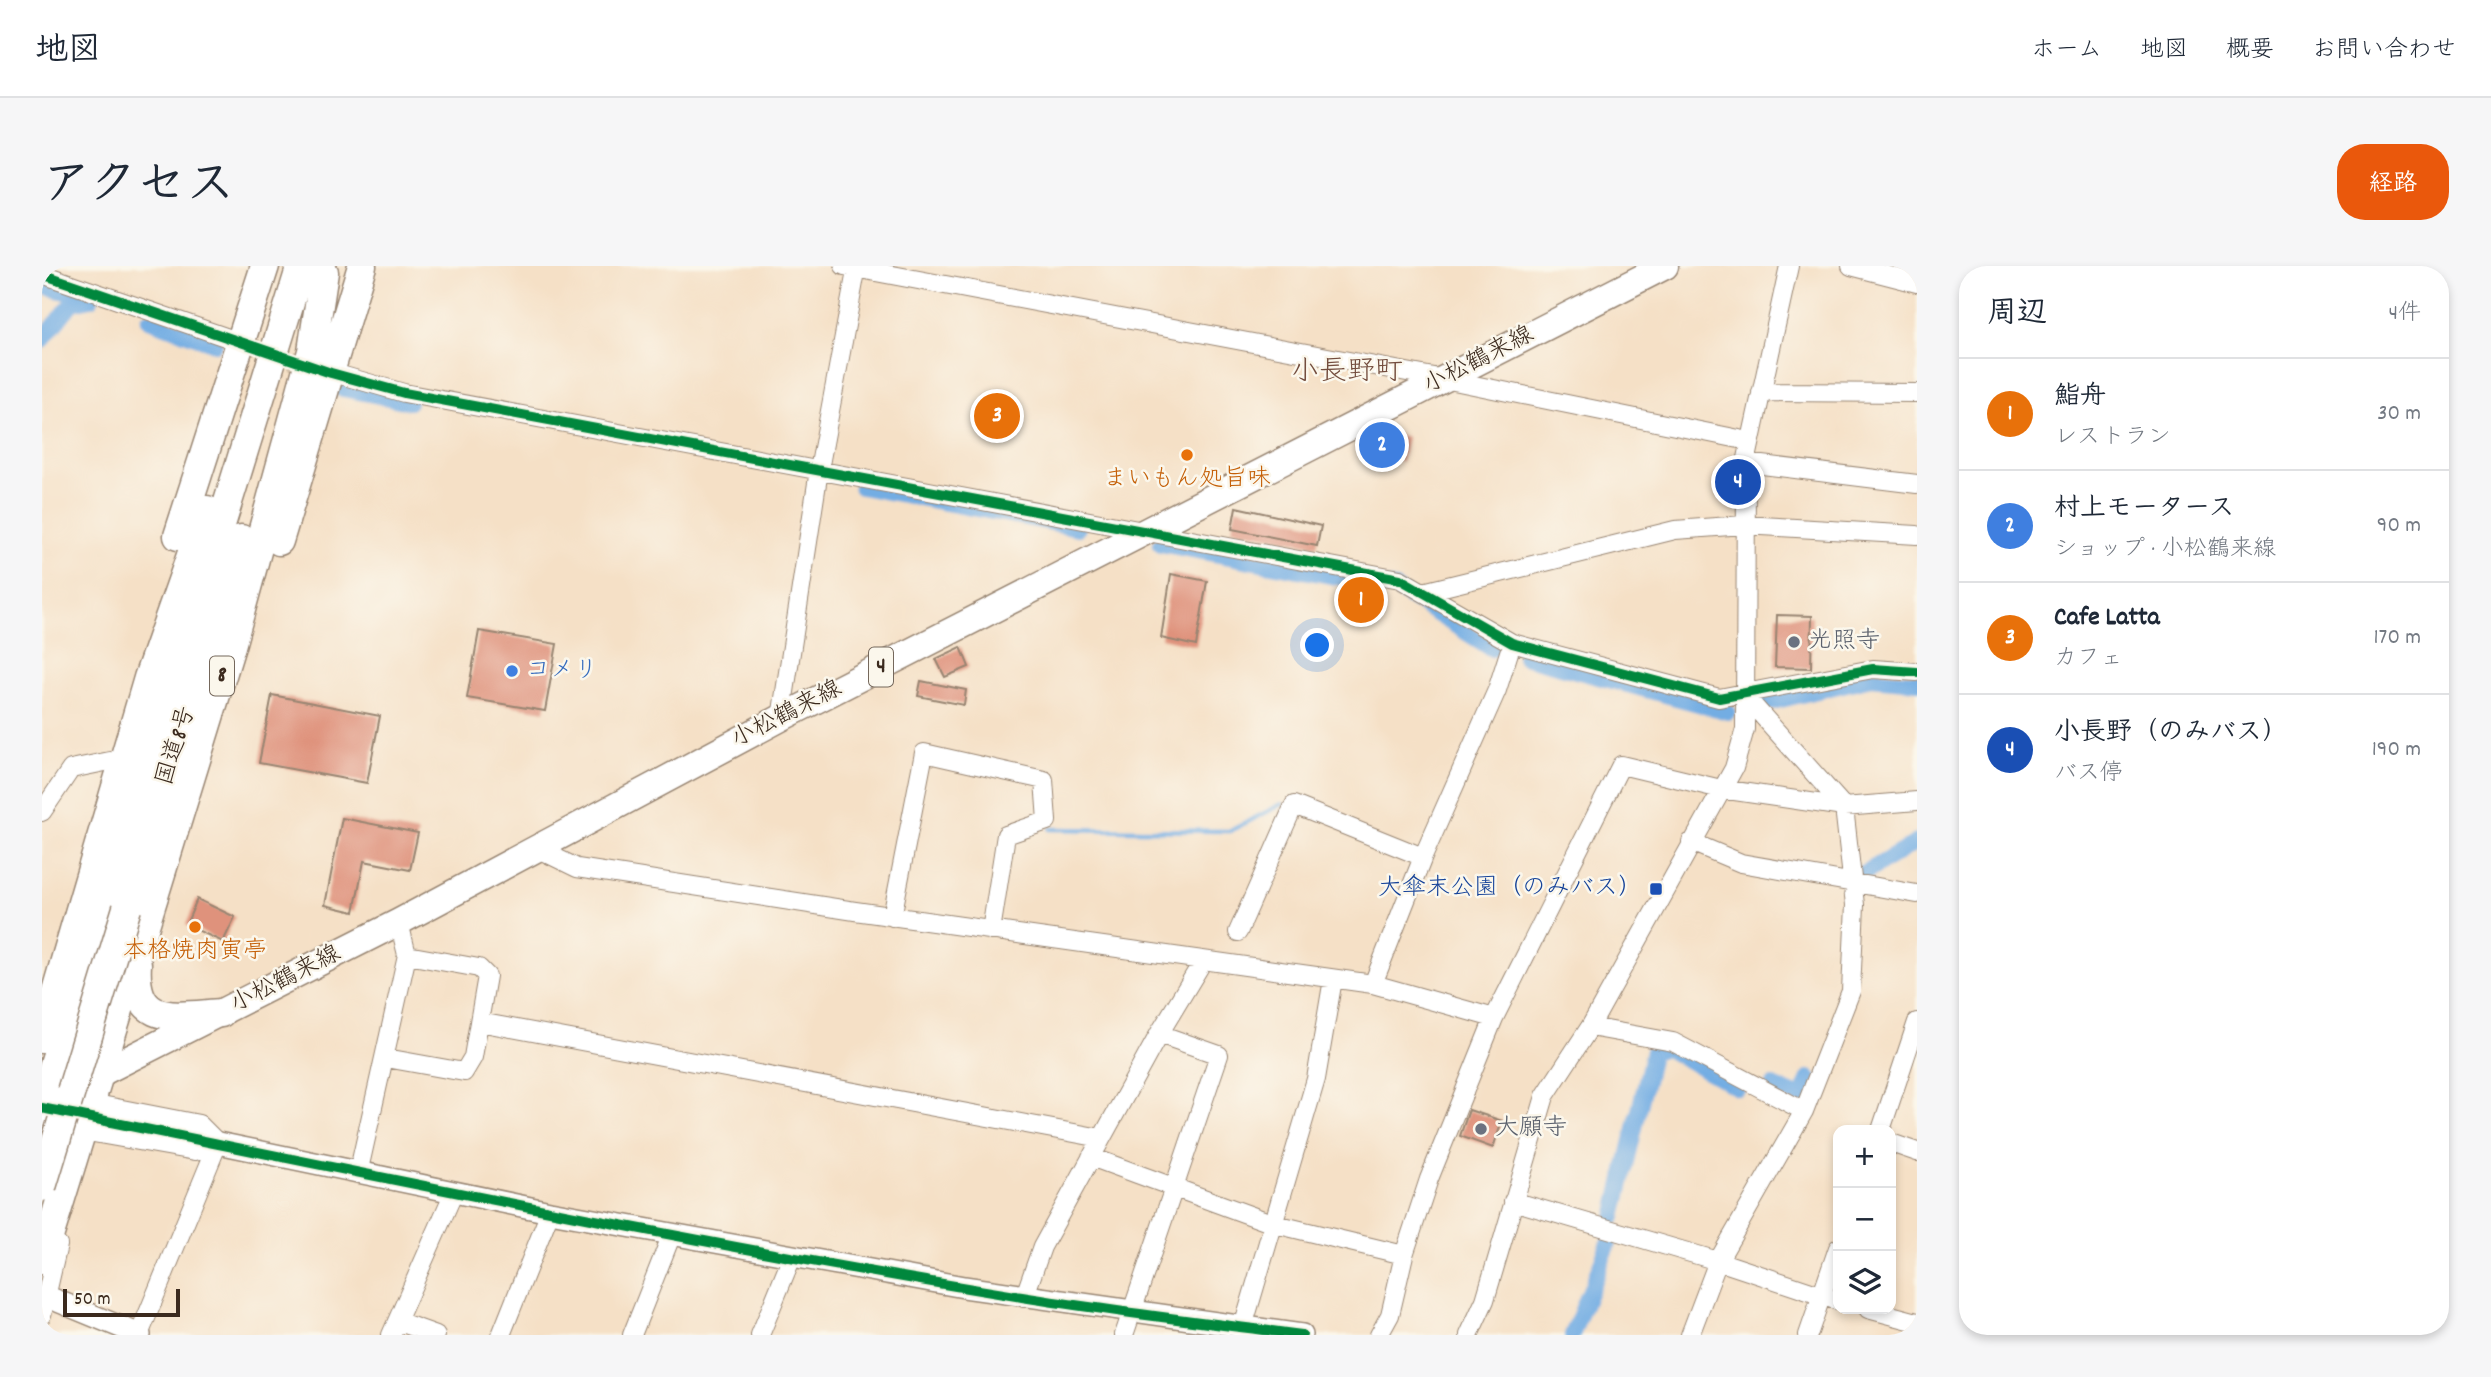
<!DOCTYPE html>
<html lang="ja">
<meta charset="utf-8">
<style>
:root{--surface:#fff;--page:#f6f6f7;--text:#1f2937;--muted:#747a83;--line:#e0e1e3;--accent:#ea580c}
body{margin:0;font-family:Dekko,"Klee One",sans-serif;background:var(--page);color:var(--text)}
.controls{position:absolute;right:21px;bottom:21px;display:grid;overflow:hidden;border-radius:14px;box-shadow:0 4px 10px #0003}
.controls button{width:63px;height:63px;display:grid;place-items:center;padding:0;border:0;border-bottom:2px solid var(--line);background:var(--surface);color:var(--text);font:35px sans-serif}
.scale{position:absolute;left:21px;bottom:18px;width:117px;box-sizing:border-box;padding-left:7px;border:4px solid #3b2a1e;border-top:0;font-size:19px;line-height:24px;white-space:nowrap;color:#3b2a1e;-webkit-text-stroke:5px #fbf7ec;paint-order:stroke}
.you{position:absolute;left:1276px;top:380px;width:24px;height:24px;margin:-18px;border:5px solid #fff;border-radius:50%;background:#1a73e8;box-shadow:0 0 0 10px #1a73e833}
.badge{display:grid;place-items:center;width:46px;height:46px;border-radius:50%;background:var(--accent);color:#fff;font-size:23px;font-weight:700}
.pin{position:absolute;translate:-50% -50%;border:4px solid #fff;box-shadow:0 2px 7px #0006}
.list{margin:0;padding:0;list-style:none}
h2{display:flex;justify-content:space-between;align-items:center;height:91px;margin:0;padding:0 28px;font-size:30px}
h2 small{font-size:23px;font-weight:400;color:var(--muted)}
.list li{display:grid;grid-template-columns:46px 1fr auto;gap:21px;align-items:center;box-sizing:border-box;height:112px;padding:0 28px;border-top:2px solid var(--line)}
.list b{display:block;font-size:26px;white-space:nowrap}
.list p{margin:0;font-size:23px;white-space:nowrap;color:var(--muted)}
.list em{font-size:23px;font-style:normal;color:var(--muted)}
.icon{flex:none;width:38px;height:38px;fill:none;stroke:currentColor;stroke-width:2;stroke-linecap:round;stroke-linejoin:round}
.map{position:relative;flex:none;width:1875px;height:1069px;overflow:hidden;border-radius:28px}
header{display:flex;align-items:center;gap:42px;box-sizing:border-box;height:98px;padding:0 35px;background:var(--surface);border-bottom:2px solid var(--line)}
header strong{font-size:33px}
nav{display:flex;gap:38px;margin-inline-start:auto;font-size:24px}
.intro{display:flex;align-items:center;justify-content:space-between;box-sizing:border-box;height:168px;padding:0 42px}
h1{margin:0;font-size:49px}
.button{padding:18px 32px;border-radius:28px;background:var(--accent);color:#fff;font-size:24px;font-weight:700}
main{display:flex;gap:42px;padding:0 42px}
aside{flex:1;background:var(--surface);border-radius:28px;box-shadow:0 4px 10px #0003}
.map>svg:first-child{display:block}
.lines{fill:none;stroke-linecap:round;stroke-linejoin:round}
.stream{stroke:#73ade3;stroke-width:4.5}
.canal{stroke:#73ade3;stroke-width:16}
.building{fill:#df927b}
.minor-tunnel{stroke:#d0bca4;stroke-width:18;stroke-dasharray:18 9;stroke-linecap:butt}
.minor-casing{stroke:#988572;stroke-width:20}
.tertiary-casing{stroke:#988572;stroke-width:24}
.primary-casing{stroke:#988572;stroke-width:29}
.trunk-casing{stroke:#988572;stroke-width:31}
.minor{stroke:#fff;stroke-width:18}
.tertiary{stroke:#fff;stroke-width:21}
.primary{stroke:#fff;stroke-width:26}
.trunk{stroke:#fff;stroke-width:28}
.trunk-bridge-casing{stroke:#988572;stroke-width:31;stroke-linecap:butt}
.trunk-bridge{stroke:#fff;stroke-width:28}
.cycleway-casing{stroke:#fbf7ec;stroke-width:15}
.cycleway{stroke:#00873e;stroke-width:10}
.food-dot{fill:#e8710a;stroke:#fbf7ec;stroke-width:2.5}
.worship-dot{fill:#6b7280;stroke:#fbf7ec;stroke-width:2.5}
.shop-dot{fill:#3f7fe0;stroke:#fbf7ec;stroke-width:2.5}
.transit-dot{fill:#1a4fb4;stroke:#fbf7ec;stroke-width:2.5}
.labels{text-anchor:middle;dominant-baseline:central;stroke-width:5;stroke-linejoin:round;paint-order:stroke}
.shield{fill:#fbf7ec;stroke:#75685c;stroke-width:2}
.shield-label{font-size:23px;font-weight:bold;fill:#3b2a1e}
.street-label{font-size:24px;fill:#3b2a1e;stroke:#fbf7ec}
.food-label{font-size:24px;fill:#c56008;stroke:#fbf7ec}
.worship-label{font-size:24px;fill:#5b616d;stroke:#fbf7ec;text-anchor:start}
.shop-label{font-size:24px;fill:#366cbe;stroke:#fbf7ec;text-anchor:start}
.transit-label{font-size:24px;fill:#164399;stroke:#fbf7ec;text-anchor:end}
.quarter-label{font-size:28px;fill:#744e3f;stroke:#fbf7ec}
</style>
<header>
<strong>地図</strong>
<nav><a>ホーム</a><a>地図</a><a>概要</a><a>お問い合わせ</a></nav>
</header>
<div class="intro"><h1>アクセス</h1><a class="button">経路</a></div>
<main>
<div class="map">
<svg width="1875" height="1069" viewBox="0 0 1875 1069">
<rect width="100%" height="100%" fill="#fbf7ec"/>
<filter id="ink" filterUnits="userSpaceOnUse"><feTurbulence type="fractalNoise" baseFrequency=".0143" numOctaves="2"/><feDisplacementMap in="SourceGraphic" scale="14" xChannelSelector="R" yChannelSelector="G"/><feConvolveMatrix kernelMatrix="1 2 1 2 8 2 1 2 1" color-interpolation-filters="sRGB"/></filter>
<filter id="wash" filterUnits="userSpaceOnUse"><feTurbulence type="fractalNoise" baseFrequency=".00686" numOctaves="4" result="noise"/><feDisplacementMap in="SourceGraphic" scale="28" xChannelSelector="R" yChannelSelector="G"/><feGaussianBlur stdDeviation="1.57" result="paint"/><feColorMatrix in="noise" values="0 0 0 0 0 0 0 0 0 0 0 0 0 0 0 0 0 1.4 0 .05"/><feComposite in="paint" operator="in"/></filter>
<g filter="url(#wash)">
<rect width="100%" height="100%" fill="#f5e0c6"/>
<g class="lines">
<!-- stream -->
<path class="stream" d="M1008,563L1188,565L1240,538"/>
<!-- canal -->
<path class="canal" d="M0,20L46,32
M107,54L173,78
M0,75L30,37L49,33
M296,122L367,136
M819,221L1036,262
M1118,278L1353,322L1450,383
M1482,391L1686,446
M1726,437L1829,412L1875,416
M1821,608L1875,576
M1731,820L1759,831L1767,812
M1572,951L1611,785L1625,783L1696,822
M1530,1069L1567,977"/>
</g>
<g id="blocks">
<!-- building -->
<path class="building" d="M1337,164L1365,171L1360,196L1326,189L1330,167Z
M1194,241L1279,260L1275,280L1190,263Z
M1129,308L1165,315L1154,380L1119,372Z
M1735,349L1770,350L1769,402L1733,401Z
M437,365L515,378L503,445L425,432Z
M919,381L927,401L903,411L894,393Z
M879,415L924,424L922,439L876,430Z
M230,429L338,450L325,517L217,497Z
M300,552L376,567L368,604L322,595L312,646L283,639Z
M155,633L193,651L181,676L144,659Z
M1427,844L1460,855L1451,882L1418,870Z"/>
</g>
</g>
<g filter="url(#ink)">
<use href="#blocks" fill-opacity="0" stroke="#988572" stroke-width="2"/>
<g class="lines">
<!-- minor-tunnel -->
<path class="minor-tunnel" d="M198,76L274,102
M36,849L78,858"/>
<!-- minor casing -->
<g class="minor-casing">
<path id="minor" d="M802,0L1402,113L1707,175
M1809,0L1875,17
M0,8L198,76
M281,104L362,127L1358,313L1470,377L1677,432L1831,403L1875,406
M1719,126L1875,127
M1704,197L1875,218
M1381,326L1633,264L1702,259L1875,269
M739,452L777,204L815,0
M0,546L29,503L68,495
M1649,576L1699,597L1875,628
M494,582L535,602L813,645L1331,718L1452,752
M850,651L882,487L1002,514L1005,555L964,569L949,665
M1196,666L1252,539L1381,591
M365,689L437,702L445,710L437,756
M1331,718L1381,591L1455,424L1470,377
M1548,761L1631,776L1762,845
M344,792L422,806L431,791L437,756L1059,872
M39,838L49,837L157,858L176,877
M0,851L40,865L153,885L176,877
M78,858L176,877
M1839,864L1875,756
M1849,877L1875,886
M1049,891L1229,957L1362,989
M316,908L365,689L357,656
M1471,935L1676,995L1796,1035
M982,1032L1000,981L1117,768L1161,695
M1826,1043L1875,1056
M0,1049L16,979
M355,1055L394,1069
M1201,1061L1274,813L1291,713
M97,1069L176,877
M349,1069L412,926
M459,1069L508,946
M590,1069L630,968
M718,1069L750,991
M1082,1069L1177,789L1117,768
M1337,1069L1348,1049L1362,989L1387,913L1452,752L1579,499L1679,523L1802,541L1875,535
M1427,1069L1443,1034L1503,830L1548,761L1692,502L1703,463L1704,197L1747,0
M1648,1069L1676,995L1762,845L1809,725L1813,639L1802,541L1702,429
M1766,1069L1796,982"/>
</g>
<!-- tertiary casing -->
<g class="tertiary-casing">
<path id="tertiary" d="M176,877L508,946L922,1021L1260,1069
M6,1031L98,1069"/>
</g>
<!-- primary casing -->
<g class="primary-casing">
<path id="primary" d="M57,808L357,656L739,452L1623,0"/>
</g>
<!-- trunk casing -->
<g class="trunk-casing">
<path id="trunk" d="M136,270L223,0
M237,275L320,0
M85,642L199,273
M95,698C91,761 132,750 179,747
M0,773L106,412L165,244
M3,828L259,0
M0,994L189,380L270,85L282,6"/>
</g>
<!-- minor -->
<use href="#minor" class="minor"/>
<!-- tertiary -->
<use href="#tertiary" class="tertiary"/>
<!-- primary -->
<use href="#primary" class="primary"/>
<!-- trunk -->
<use href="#trunk" class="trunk"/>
<!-- trunk-bridge casing -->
<g class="trunk-bridge-casing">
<path id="trunk-bridge" d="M0,838L3,828
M0,921L85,642"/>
</g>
<!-- trunk-bridge -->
<use href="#trunk-bridge" class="trunk-bridge"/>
<!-- cycleway casing -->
<g class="cycleway-casing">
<path id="cycleway" d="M0,8L289,107L362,127L1358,313L1470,377L1677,432L1831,403L1875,406
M0,842C326,908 651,978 980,1031C1073,1046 1167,1057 1260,1069"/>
</g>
<!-- cycleway -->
<use href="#cycleway" class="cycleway"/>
</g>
</g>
<!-- markers -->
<g class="food-dot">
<circle cx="1145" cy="189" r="7"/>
<circle cx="153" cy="661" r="7"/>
</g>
<g class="worship-dot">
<circle cx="1752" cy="376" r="7"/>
<circle cx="1439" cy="863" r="7"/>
</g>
<circle class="shop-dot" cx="470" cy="405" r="7"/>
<rect class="transit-dot" x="1607" y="616" width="14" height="14" rx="3.5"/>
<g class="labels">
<!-- shield labels -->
<g class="shield">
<rect x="827" y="381.5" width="24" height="39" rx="5"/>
<rect x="168" y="390.5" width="24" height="39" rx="5"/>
</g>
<g class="shield-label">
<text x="839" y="401">4</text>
<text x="180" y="410">8</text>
</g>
<!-- street labels -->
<g class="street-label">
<text transform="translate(1437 95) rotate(-27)">小松鶴来線</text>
<text transform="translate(745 449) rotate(-27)">小松鶴来線</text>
<text transform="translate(135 480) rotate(-73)">国道8号</text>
<text transform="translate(244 714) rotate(-27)">小松鶴来線</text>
</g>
<!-- food labels -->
<g class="food-label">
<text x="1145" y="214">まいもん処旨味</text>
<text x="153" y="686">本格焼肉寅亭</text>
</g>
<!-- worship labels -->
<g class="worship-label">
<text x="1766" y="376">光照寺</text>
<text x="1453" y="863">大願寺</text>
</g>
<!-- shop labels -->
<g class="shop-label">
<text x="484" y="405">コメリ</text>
</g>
<!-- transit labels -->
<g class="transit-label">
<text x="1600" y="623">大傘末公園（のみバス）</text>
</g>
<!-- quarter labels -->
<g class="quarter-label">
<text x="1305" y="108">小長野町</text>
</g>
</g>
</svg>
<div class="controls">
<button>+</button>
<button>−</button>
<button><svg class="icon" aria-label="layers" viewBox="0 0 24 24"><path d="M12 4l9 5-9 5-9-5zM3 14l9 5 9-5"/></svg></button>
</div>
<div class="scale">50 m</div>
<div class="you"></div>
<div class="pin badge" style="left:1319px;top:334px;background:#e8710a">1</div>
<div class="pin badge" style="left:1340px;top:179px;background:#3f7fe0">2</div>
<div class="pin badge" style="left:955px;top:150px;background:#e8710a">3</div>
<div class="pin badge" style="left:1696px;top:216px;background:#1a4fb4">4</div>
</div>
<aside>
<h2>周辺<small>4件</small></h2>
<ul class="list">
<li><span class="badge" style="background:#e8710a">1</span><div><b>鮨舟</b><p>レストラン</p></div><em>30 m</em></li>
<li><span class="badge" style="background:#3f7fe0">2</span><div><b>村上モータース</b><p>ショップ · 小松鶴来線</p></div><em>90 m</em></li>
<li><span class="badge" style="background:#e8710a">3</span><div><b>Cafe Latta</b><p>カフェ</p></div><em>170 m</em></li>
<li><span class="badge" style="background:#1a4fb4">4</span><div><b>小長野（のみバス）</b><p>バス停</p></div><em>190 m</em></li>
</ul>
</aside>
</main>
